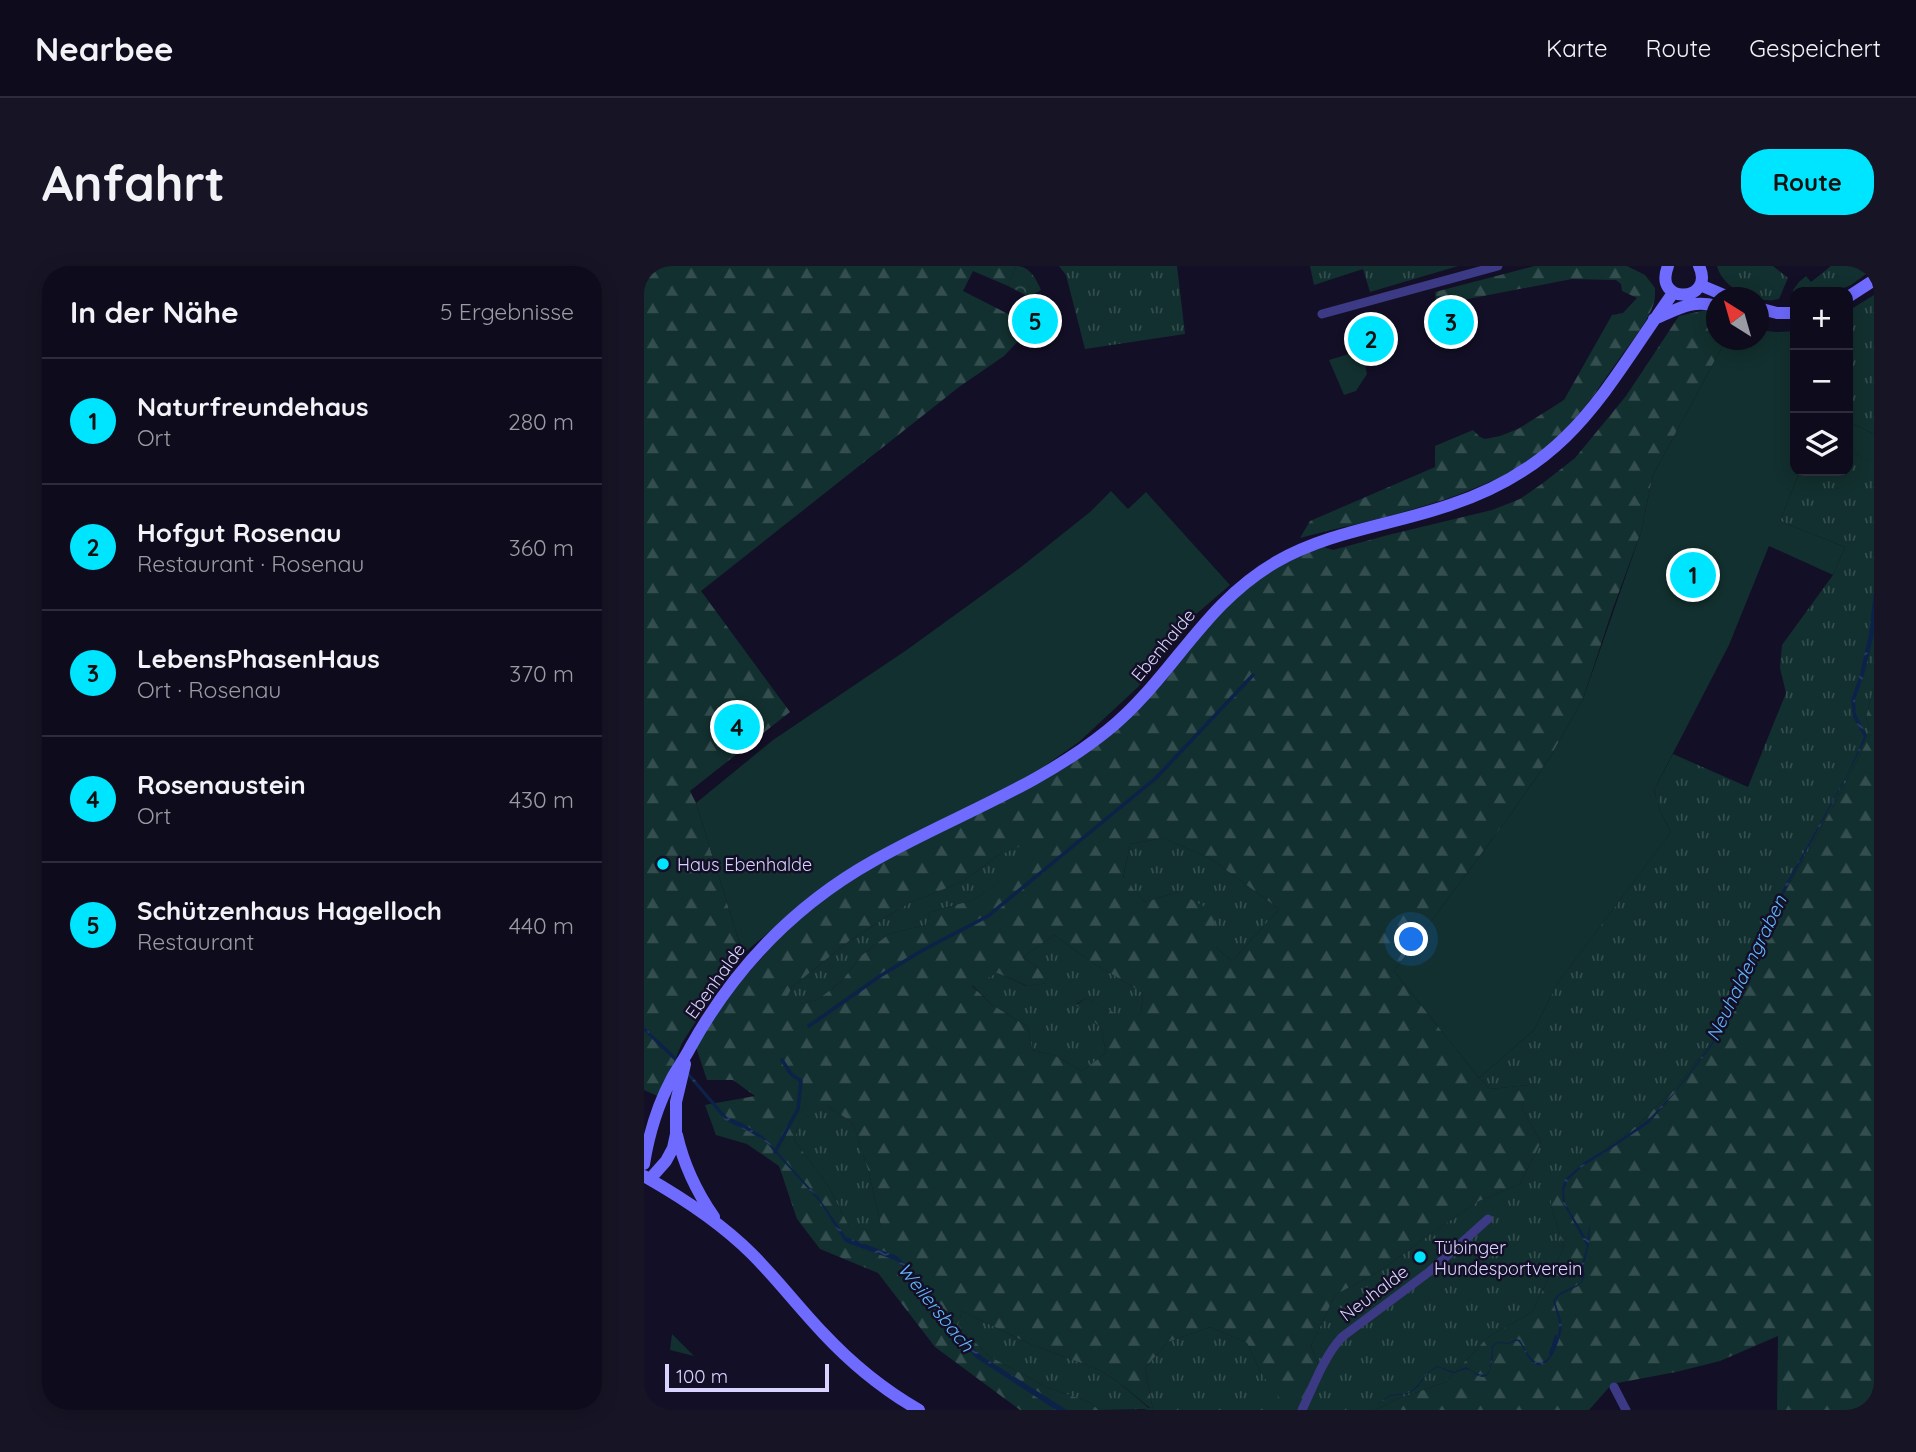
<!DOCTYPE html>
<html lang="de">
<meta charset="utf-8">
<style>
:root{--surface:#0e0b1c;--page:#171425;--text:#f1f3f6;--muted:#9b9ba3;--line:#2e2b3b;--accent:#00e5ff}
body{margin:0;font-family:Quicksand,sans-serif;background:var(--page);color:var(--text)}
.controls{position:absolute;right:21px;top:21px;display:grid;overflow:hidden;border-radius:14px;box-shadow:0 4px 18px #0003}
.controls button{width:63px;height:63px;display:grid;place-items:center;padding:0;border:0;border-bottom:2px solid var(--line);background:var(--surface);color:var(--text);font:35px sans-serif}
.compass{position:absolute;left:1062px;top:21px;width:63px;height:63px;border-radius:50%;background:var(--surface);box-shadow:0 4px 18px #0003;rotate:323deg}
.scale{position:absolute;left:21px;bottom:18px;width:164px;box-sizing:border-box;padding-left:7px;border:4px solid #d9d4ff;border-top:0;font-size:19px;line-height:24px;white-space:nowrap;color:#d9d4ff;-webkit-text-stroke:5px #130f26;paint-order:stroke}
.you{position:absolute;left:768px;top:674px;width:24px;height:24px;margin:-18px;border:5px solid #fff;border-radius:50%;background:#1a73e8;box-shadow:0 0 0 10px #1a73e833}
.badge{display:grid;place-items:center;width:46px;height:46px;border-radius:50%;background:var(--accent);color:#111;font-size:23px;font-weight:700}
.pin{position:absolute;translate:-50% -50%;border:4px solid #fff;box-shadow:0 2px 7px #0006}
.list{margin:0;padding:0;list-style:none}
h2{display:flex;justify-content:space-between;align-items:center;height:91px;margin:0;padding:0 28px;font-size:30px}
h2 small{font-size:23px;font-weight:400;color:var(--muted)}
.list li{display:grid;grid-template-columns:46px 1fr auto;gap:21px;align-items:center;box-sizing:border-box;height:126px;padding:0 28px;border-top:2px solid var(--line)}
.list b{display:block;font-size:26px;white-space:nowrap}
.list p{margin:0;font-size:23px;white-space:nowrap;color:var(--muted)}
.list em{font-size:23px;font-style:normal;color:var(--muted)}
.icon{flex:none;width:38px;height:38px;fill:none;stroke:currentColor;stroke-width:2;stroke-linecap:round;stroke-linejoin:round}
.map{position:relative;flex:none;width:1230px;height:1144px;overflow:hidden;border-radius:28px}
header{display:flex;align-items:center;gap:42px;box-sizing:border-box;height:98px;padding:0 35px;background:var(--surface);border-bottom:2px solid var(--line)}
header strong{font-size:33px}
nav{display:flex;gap:38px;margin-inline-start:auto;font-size:24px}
.intro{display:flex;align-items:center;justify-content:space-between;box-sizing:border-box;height:168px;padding:0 42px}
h1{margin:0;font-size:49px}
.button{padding:18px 32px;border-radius:28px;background:var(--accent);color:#111;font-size:24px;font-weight:700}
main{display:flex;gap:42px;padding:0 42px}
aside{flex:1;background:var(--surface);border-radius:28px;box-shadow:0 4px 18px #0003}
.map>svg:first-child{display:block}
.grass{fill:url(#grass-tufts)}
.forest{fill:url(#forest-firs);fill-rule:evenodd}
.park{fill:url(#park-crowns)}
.garden{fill:#12302f}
.water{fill:url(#water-ripples)}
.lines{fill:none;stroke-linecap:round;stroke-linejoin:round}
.stream{stroke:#0c2248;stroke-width:3.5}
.street{stroke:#3d3a85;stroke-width:9}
.secondary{stroke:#6f6bff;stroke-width:12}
.poi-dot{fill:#00e5ff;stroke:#130f26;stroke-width:2.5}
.labels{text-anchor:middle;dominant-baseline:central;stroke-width:5;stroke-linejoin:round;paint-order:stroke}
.street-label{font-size:18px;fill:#d9d4ff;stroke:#130f26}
.poi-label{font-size:18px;fill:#d9d4ff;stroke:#130f26;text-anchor:start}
.water-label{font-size:19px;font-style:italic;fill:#62b6ff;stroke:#130f26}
</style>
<header>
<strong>Nearbee</strong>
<nav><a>Karte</a><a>Route</a><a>Gespeichert</a></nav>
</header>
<div class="intro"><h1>Anfahrt</h1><a class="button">Route</a></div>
<main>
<aside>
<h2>In der Nähe<small>5 Ergebnisse</small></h2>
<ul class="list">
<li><span class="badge">1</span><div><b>Naturfreundehaus</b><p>Ort</p></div><em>280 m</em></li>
<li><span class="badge">2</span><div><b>Hofgut Rosenau</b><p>Restaurant · Rosenau</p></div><em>360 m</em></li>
<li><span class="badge">3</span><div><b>LebensPhasenHaus</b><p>Ort · Rosenau</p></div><em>370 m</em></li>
<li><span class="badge">4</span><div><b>Rosenaustein</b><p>Ort</p></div><em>430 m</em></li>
<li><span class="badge">5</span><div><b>Schützenhaus Hagelloch</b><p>Restaurant</p></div><em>440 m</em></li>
</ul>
</aside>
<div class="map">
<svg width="1230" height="1144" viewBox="0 0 1230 1144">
<defs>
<pattern id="grass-tufts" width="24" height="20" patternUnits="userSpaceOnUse" patternTransform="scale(1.75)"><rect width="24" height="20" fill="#12302f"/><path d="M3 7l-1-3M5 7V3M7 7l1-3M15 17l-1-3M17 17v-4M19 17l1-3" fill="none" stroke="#344d4e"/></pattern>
<pattern id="forest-firs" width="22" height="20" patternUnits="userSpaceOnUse" patternTransform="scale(1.75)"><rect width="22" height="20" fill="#12302f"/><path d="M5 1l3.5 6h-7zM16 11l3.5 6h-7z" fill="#344d4e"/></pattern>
<pattern id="park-crowns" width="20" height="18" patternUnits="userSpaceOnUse" patternTransform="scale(1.75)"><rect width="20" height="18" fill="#12302f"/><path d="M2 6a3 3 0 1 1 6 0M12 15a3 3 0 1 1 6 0" fill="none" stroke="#344d4e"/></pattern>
<pattern id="water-ripples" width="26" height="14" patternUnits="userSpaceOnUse" patternTransform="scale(1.75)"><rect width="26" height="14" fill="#0c2248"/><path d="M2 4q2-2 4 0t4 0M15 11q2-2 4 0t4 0" fill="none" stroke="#2f4163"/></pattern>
</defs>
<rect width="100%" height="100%" fill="#130f26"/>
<!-- grass -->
<path class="grass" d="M415,0H533L541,68L441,83L422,9Z
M666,0H814L726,26L719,3L670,19Z
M1073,0H1129L1144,12L1135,33C1113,39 1079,23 1073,0Z
M1187,0H1230V2L1207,19L1190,26H1151L1150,29L1149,24L1155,16L1162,10L1167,16Z
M1230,29V168L1204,155V45Z
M1204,183L1226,195L1230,191V421L1222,451L1227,468L1191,537L1121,662L1065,779L1031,822L996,857L965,880L907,940L920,981L888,1046L843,1072L802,1116L751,1134L731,1144H509L501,1102L524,1076L566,1061L603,1077L617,1107L676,1104L667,1080L691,1029L739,1003L789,966L835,935L876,918L897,876L878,843L884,819L846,823L835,812L890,764L913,718L1027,566L1016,545L1010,524L1029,488L1104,521L1142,427L1136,402L1138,379L1189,309L1201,281L1136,255L1156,205H1204Z
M393,572L399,585L329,634L286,646L282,659L245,668L218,689L197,716L173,734L137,743L148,721L205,675L263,638L320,615L353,590Z
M519,572L567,593L635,643L588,695L572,682L534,626L501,636L479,613L486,578Z
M410,669L449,697L499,727L497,747L482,754L442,732L432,738L457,762L462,787L438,805L410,789L388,784L384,761L347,738L328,719L353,707L383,720L403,717L394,702L379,691Z
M161,838L182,839L209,857L225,907L237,960H205L183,918L150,874Z
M318,1045L386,1078L453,1103L473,1115L506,1143L455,1144L445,1136L400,1120L345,1090L314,1059Z"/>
<!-- forest -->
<path class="forest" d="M0,0H372L364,20L329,5L319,25L376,54L370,66L379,70L360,90L315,121L57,325L146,446L46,525L52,537L99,688L69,729L38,777L16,831L0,824Z
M891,0H983L1001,9L1011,22C1011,27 1011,33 1010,37C1003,58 985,78 973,96C952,126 930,159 901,183C839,233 733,252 656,272L666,255L791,201V180L829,164L836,171L841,173L856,170L874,163L920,134L968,49L979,47L993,32L978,25L977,18L972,14L928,13L819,34L793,43L791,26Z
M1062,44L1072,49V74H1082L1009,209L997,266L968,345L939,433L908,488L867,548L750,705L835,812L846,823L885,819L878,843L897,876L876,918L835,935L789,966L739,1003L691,1029L667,1080L676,1104L660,1138L639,1137L617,1107L603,1077L566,1061L524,1076L501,1102L509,1144H500L506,1142L473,1115L453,1103L386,1078L318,1045L314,1059L345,1090L400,1120L445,1136L455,1144H376L291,1081L234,1007L176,983L153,953L135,900L103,878L72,869L61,839L111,830L89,814H63L50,775L64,752L167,637L448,476L579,336L670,278L689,284L744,269L848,244L876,233L899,217L931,192L982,130L1035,50ZM519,572L567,593L635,643L588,695L572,682L570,646L534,626L501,636L479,612L486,578ZM393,573L398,585L329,634L286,646L282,659L245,668L218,689L197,716L173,734L138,742L148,721L205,675L263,638L320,615L353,590ZM410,669L449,697L499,727L497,747L482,753L442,732L432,739L457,762L462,787L438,805L410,789L388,784L384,761L347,738L328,720L353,707L384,720L404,717L394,702L379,691ZM161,839H182L209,857L225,907L237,960H205L183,918L150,874Z
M1230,421V1126L1227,1144H1133L1134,1070L1076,1095L1032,1106L968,1118L945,1144H731L751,1134L802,1116L843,1072L888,1046L920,981L907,940V920L930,900L965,880L996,857L1031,822L1065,779L1121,662L1191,537L1227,468L1222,451Z"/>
<!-- park -->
<path class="park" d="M372,0C386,0 392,13 397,24L385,31L364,20Z"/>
<!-- garden -->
<path class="garden" d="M1115,64L1132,66L1151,65V205H1156L1136,255L1201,281L1189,309L1125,280L1085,379L1010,524L1016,545L1027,566L913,718L890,764L835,812L750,705L867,548L908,488L939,433L997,266L1009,209L1082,74H1114Z
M718,84L723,108L712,125L700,129L685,94Z
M1204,155L1230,168V191L1227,196L1204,183Z
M467,225L484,243L502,226L586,319L543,356L494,421L435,476L372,520L165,632L99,688L52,537L129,474L264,383L377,301L446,246Z
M28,1068L50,1090L26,1084Z"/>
<!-- water -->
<path class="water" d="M1230,324V368L1220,409L1211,434L1212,448L1223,470L1204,508L1098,705L1069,778L1031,827L1005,857L968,882L939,900L924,914L920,924L921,937L943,974L946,956L945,979L939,1002L941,1008L939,1015L934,1020L916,1029L911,1035C913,1043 918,1053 918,1062C916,1073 906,1106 891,1098C883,1094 880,1081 874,1075H872L865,1078L853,1077L849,1081C848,1090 850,1116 834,1110C829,1107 830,1105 825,1104C819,1102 814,1107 809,1107C803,1106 798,1102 793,1101L783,1108L774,1121L764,1128L746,1130L725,1144L746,1129L764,1127L773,1120L782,1108L793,1100L810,1106L822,1101L834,1108L842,1109L846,1104L848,1080L853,1076L865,1077L872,1073L876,1074C880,1080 885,1093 893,1096C907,1101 916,1067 915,1057C914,1050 911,1042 909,1035C916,1023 928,1024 938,1015L937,1001L943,980L919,937L918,923L921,913L942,895L967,880L1004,854L1030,827L1068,777L1097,704L1138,625L1204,507L1220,471L1209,451L1207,434L1216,408L1225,368Z
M0,761L28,787L83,851L98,857L120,871L175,932L202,971L253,990L278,1015L300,1050L319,1073L339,1091L423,1144H412L332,1092L306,1065L275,1019L253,995L201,976L176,936L119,873L81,854L32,796L0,765Z"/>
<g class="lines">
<!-- stream -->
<path class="stream" d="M165,760L236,710L279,684L344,650L512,512L609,409
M131,886L154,843L157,815L147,808L138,794
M907,1087L912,1071"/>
<!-- street -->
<path class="street" d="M678,48L854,0
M970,1121L982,1144
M658,1144C670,1119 679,1092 698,1071L785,1006L844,953"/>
<!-- secondary -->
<path class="secondary" d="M1024,0C1008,40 1072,36 1055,0
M1056,19L1087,32
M1204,31L1230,14
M1114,42L1133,47H1151
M1010,53C1033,44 1047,33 1072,40
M33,869C40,900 52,925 70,951
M0,898C5,867 13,840 28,812C34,801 41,792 46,782C90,702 152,638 231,594C309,550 394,521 464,464C528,412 559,338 632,296C686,265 748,259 806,239C928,199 960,124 1029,27
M0,910C39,932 76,956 108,988C133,1013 155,1042 179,1067C207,1097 240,1124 275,1144
M6,913L22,895L29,882L32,868V836L41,798"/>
</g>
<!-- markers -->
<g class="poi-dot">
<circle cx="19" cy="598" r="7"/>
<circle cx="776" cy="991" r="7"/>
</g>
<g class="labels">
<!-- street labels -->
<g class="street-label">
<text transform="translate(519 379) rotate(-50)">Ebenhalde</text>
<text transform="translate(71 715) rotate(-54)">Ebenhalde</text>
<text transform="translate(730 1027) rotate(-37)">Neuhalde</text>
</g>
<!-- poi labels -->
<g class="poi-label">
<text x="33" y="598">Haus Ebenhalde</text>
<text x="790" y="981">Tübinger<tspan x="790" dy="21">Hundesportverein</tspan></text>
</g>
<!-- water labels -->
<g class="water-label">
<text transform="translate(1102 702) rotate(-64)">Neuhaldengraben</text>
<text transform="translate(292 1041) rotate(51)">Weilersbach</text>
</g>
</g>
</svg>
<div class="controls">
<button>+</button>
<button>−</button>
<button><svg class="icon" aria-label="layers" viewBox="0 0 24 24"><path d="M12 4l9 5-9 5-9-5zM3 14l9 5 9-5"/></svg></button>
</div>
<svg class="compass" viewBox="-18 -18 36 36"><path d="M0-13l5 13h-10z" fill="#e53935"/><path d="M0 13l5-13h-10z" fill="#9b9ba3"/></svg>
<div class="scale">100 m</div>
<div class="you"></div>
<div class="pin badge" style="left:1049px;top:309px">1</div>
<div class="pin badge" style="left:727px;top:73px">2</div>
<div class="pin badge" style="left:807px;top:56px">3</div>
<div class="pin badge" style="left:93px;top:461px">4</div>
<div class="pin badge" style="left:391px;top:55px">5</div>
</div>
</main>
